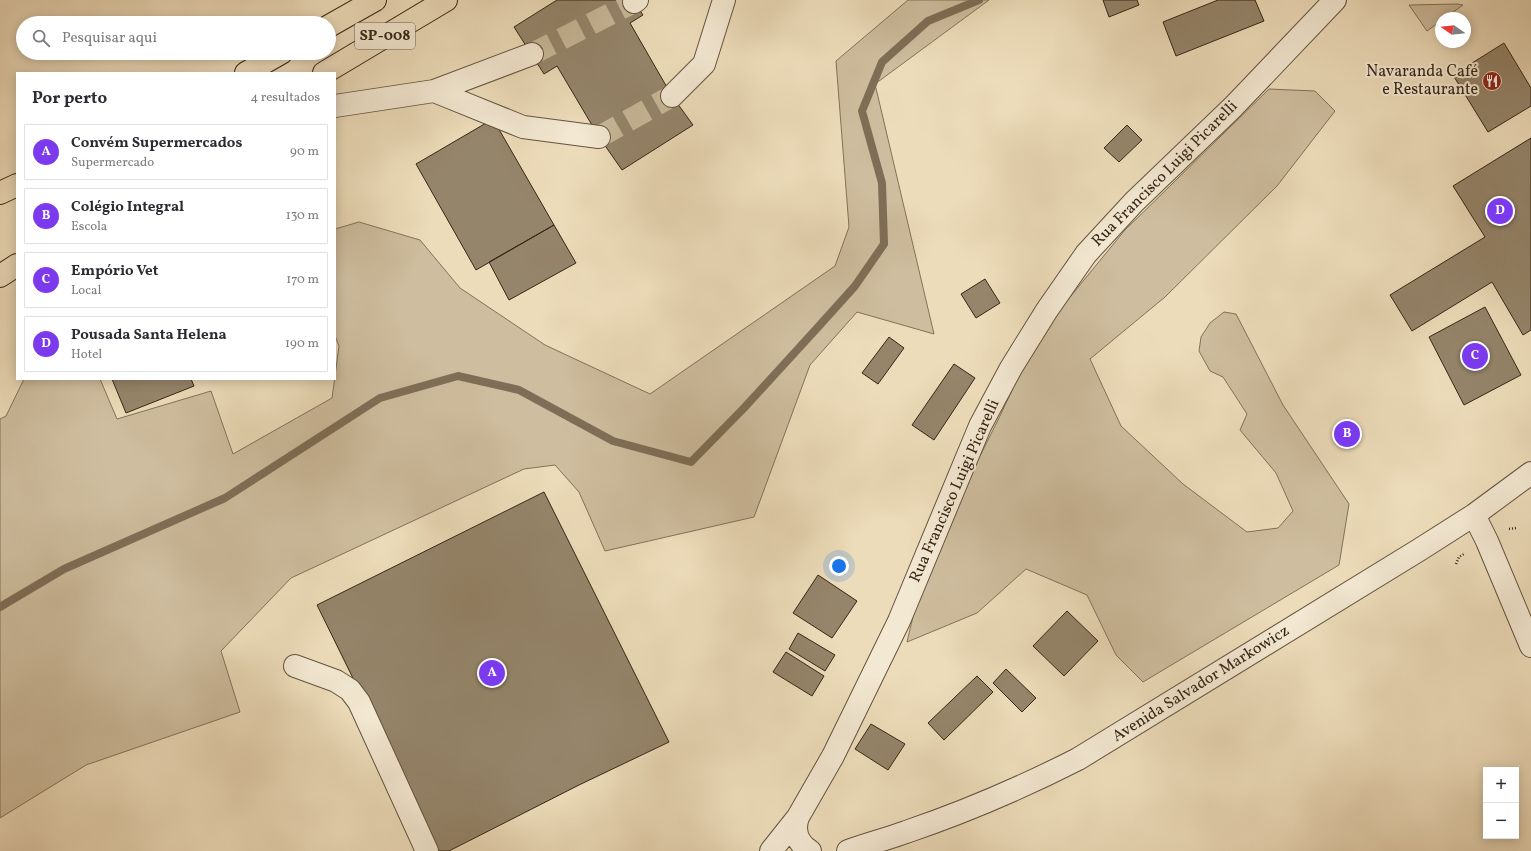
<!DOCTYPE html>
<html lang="pt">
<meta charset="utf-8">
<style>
:root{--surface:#fff;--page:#f2f2f3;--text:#2b2b33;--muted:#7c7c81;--line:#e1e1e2;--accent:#7c3aed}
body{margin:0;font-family:Vollkorn,serif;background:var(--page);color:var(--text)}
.controls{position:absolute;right:12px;bottom:12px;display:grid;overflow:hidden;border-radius:0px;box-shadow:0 2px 10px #0003}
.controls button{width:36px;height:36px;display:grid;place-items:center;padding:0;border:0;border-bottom:1px solid var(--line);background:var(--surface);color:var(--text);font:20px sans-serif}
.compass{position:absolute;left:1435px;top:12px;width:36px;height:36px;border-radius:50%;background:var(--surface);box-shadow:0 2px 10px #0003;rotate:284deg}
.you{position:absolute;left:839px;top:566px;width:14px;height:14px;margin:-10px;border:3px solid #fff;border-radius:50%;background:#1a73e8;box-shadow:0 0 0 6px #1a73e833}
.badge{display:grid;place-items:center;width:26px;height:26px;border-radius:50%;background:var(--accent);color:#fff;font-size:13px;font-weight:700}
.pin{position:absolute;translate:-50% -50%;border:2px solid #fff;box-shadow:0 1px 4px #0006}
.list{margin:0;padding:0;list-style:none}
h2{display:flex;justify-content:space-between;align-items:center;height:52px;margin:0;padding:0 16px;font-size:17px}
h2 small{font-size:13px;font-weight:400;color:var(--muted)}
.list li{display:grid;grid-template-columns:26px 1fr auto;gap:12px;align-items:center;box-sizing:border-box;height:56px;margin:0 8px 8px;padding:0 8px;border:1px solid var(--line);border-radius:0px}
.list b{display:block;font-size:15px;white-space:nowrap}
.list p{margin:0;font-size:13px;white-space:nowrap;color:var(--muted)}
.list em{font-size:13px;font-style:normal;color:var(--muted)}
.icon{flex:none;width:22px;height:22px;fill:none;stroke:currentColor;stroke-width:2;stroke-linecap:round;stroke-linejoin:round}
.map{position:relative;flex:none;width:1531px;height:851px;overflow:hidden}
.search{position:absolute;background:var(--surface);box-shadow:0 2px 10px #0003;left:16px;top:16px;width:320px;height:44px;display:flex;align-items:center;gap:10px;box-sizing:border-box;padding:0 14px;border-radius:22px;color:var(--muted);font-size:15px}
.panel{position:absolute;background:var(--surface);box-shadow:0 2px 10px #0003;left:16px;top:72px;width:320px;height:308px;border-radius:0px}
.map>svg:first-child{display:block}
.green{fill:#cebd9e;stroke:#82725a}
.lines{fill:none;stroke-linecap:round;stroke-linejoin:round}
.stream{stroke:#7f6e57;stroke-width:8}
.building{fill:#95856b;stroke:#362616}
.minor-tunnel{stroke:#c8b899;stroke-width:22;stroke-dasharray:22 11;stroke-linecap:butt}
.minor-casing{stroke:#64543f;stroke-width:24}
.major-casing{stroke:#362616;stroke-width:24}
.path{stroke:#362616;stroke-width:2.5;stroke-dasharray:1 2;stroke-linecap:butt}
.minor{stroke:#f3e8d2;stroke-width:22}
.major{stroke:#eddcba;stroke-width:22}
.labels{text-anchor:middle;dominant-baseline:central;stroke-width:4;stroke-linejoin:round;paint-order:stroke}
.shield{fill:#f3e8d2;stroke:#6f604e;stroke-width:1}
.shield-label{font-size:15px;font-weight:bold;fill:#362616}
.poi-label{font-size:16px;fill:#362616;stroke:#f3e8d2;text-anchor:end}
.street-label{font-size:16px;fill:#362616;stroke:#f3e8d2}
</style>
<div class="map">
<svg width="1531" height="851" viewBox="0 0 1531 851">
<rect width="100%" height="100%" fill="#eddcba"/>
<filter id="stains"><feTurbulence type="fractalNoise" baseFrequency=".005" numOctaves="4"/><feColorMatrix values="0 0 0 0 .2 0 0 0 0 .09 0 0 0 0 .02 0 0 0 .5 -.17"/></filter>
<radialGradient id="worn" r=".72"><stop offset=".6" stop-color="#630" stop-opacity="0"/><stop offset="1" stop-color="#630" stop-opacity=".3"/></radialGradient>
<!-- green -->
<path class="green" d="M908,0H989L875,84L934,334L857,312L810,365L754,517L605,551L579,492L555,465L524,469L291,578L221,651L240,712L86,765L0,818V419L6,416L24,379H100L117,419L211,391L233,454L332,398L339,346L335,336V229L359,222L420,240L460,288L545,345L650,394L835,266L849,227L836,61Z
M1457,4L1463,5L1445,18H1441V21L1427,31L1409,5Z
M1269,89L1315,91L1335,111L1277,186L1165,297L1090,359L1121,426L1183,484L1247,532L1278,528L1293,511L1276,473L1240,430L1247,414L1223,377L1210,371L1199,351L1201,337L1210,323L1224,312L1236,314L1283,405L1349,504L1339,565L1143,682L1116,655L1087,595L1026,569L977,613L907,642L925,566L998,420L1038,336L1125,230Z"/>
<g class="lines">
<!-- stream -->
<path class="stream" d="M0,607L64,569L225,498L380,398L458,376L519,390L613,441L691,462L744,408L819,326L855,286L884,244L882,183L862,111L882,62L928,21L979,0"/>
</g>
<!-- building -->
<path class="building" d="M557,0H633L643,15L630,23L672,96L693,125L622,170L599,137L557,66L544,74L514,27Z
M1103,0H1137L1139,5L1109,17Z
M1218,0H1255L1264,21L1176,56L1163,22Z
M1504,43L1531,88V106L1488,132L1453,75Z
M493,119L554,225L476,270L416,164Z
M1127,125L1142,140L1119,162L1104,148Z
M1531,138V330L1523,335L1492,282L1412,331L1390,295L1485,237L1453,186Z
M554,225L576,263L509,300L489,262Z
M985,279L1000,303L976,318L961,294Z
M1485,307L1521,375L1464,405L1429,337Z
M889,337L904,348L878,384L862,373Z
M954,364L975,378L934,440L912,425Z
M112,379H191L194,386L126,413Z
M544,492L669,742L579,785L449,851H438L317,605Z
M818,575L857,601L832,638L793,613Z
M1067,611L1098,641L1064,676L1033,646Z
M798,633L835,655L825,671L789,649Z
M786,652L824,676L812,696L773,672Z
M1006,669L1036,698L1022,712L993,683Z
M977,676L993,692L944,740L928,723Z
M871,724L905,744L888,770L855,749Z"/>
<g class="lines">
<!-- minor-tunnel -->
<path class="minor-tunnel" d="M532,54L634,2
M599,137L672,96"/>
<!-- minor casing -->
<g class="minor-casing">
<path id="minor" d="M634,2L637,0
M434,91L523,127L599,137
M672,96L704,64L724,0
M335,106L434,91L532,54
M1474,515L1487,541L1531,646
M295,666L336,681L350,690L359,702L427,851
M798,817C793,831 797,843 810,851
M771,851L798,817L833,756L899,621L980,426L1011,368L1047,310L1086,254L1134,202L1233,107L1335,0
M848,851C867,844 887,839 906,832C965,812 1023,787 1078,759L1419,550L1474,515L1531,473"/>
</g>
<!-- major casing -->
<g class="major-casing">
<path id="major" d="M329,26L375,0
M246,73L281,53
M324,73L446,0
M0,193L17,185
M0,276L17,265"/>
</g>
<!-- path -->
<path class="path" d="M1509,529L1516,528
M1456,564L1459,557L1464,554"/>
<!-- minor -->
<use href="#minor" class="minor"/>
<!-- major -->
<use href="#major" class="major"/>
</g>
<!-- icons -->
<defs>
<g id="restaurant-disc" transform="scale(1)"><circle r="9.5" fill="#8f2418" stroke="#f3e8d2"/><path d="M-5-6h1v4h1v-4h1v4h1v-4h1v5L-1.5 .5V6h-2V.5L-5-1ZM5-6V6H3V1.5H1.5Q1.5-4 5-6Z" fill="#fff"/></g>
</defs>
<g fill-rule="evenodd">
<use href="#restaurant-disc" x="1492" y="81"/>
</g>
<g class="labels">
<!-- shield labels -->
<rect class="shield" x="355" y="23" width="60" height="26" rx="3"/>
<g class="shield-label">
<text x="385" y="36">SP-008</text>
</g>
<!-- poi labels -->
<g class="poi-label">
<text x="1478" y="72">Navaranda Café<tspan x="1478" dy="18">e Restaurante</tspan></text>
</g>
<!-- street labels -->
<g class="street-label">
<text transform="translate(1165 174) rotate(-45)">Rua Francisco Luigi Picarelli</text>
<text transform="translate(955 491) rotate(-66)">Rua Francisco Luigi Picarelli</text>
<text transform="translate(1201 684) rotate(-32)">Avenida Salvador Markowicz</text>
</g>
</g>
<rect width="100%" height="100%" filter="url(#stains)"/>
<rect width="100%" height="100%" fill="url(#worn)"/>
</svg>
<div class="controls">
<button>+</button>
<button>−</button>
</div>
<svg class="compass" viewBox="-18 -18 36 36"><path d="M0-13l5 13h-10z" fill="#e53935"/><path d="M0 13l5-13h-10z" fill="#7c7c81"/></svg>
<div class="you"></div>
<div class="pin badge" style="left:492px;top:673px">A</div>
<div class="pin badge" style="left:1347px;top:434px">B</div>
<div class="pin badge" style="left:1475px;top:356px">C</div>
<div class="pin badge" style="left:1500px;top:211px">D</div>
<div class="search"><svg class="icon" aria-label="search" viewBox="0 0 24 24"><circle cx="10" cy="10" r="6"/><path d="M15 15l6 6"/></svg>Pesquisar aqui</div>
<section class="panel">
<h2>Por perto<small>4 resultados</small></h2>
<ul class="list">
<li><span class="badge">A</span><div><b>Convém Supermercados</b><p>Supermercado</p></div><em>90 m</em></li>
<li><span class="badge">B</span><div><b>Colégio Integral</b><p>Escola</p></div><em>130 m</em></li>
<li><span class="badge">C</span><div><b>Empório Vet</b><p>Local</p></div><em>170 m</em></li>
<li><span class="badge">D</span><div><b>Pousada Santa Helena</b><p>Hotel</p></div><em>190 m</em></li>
</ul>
</section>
</div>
